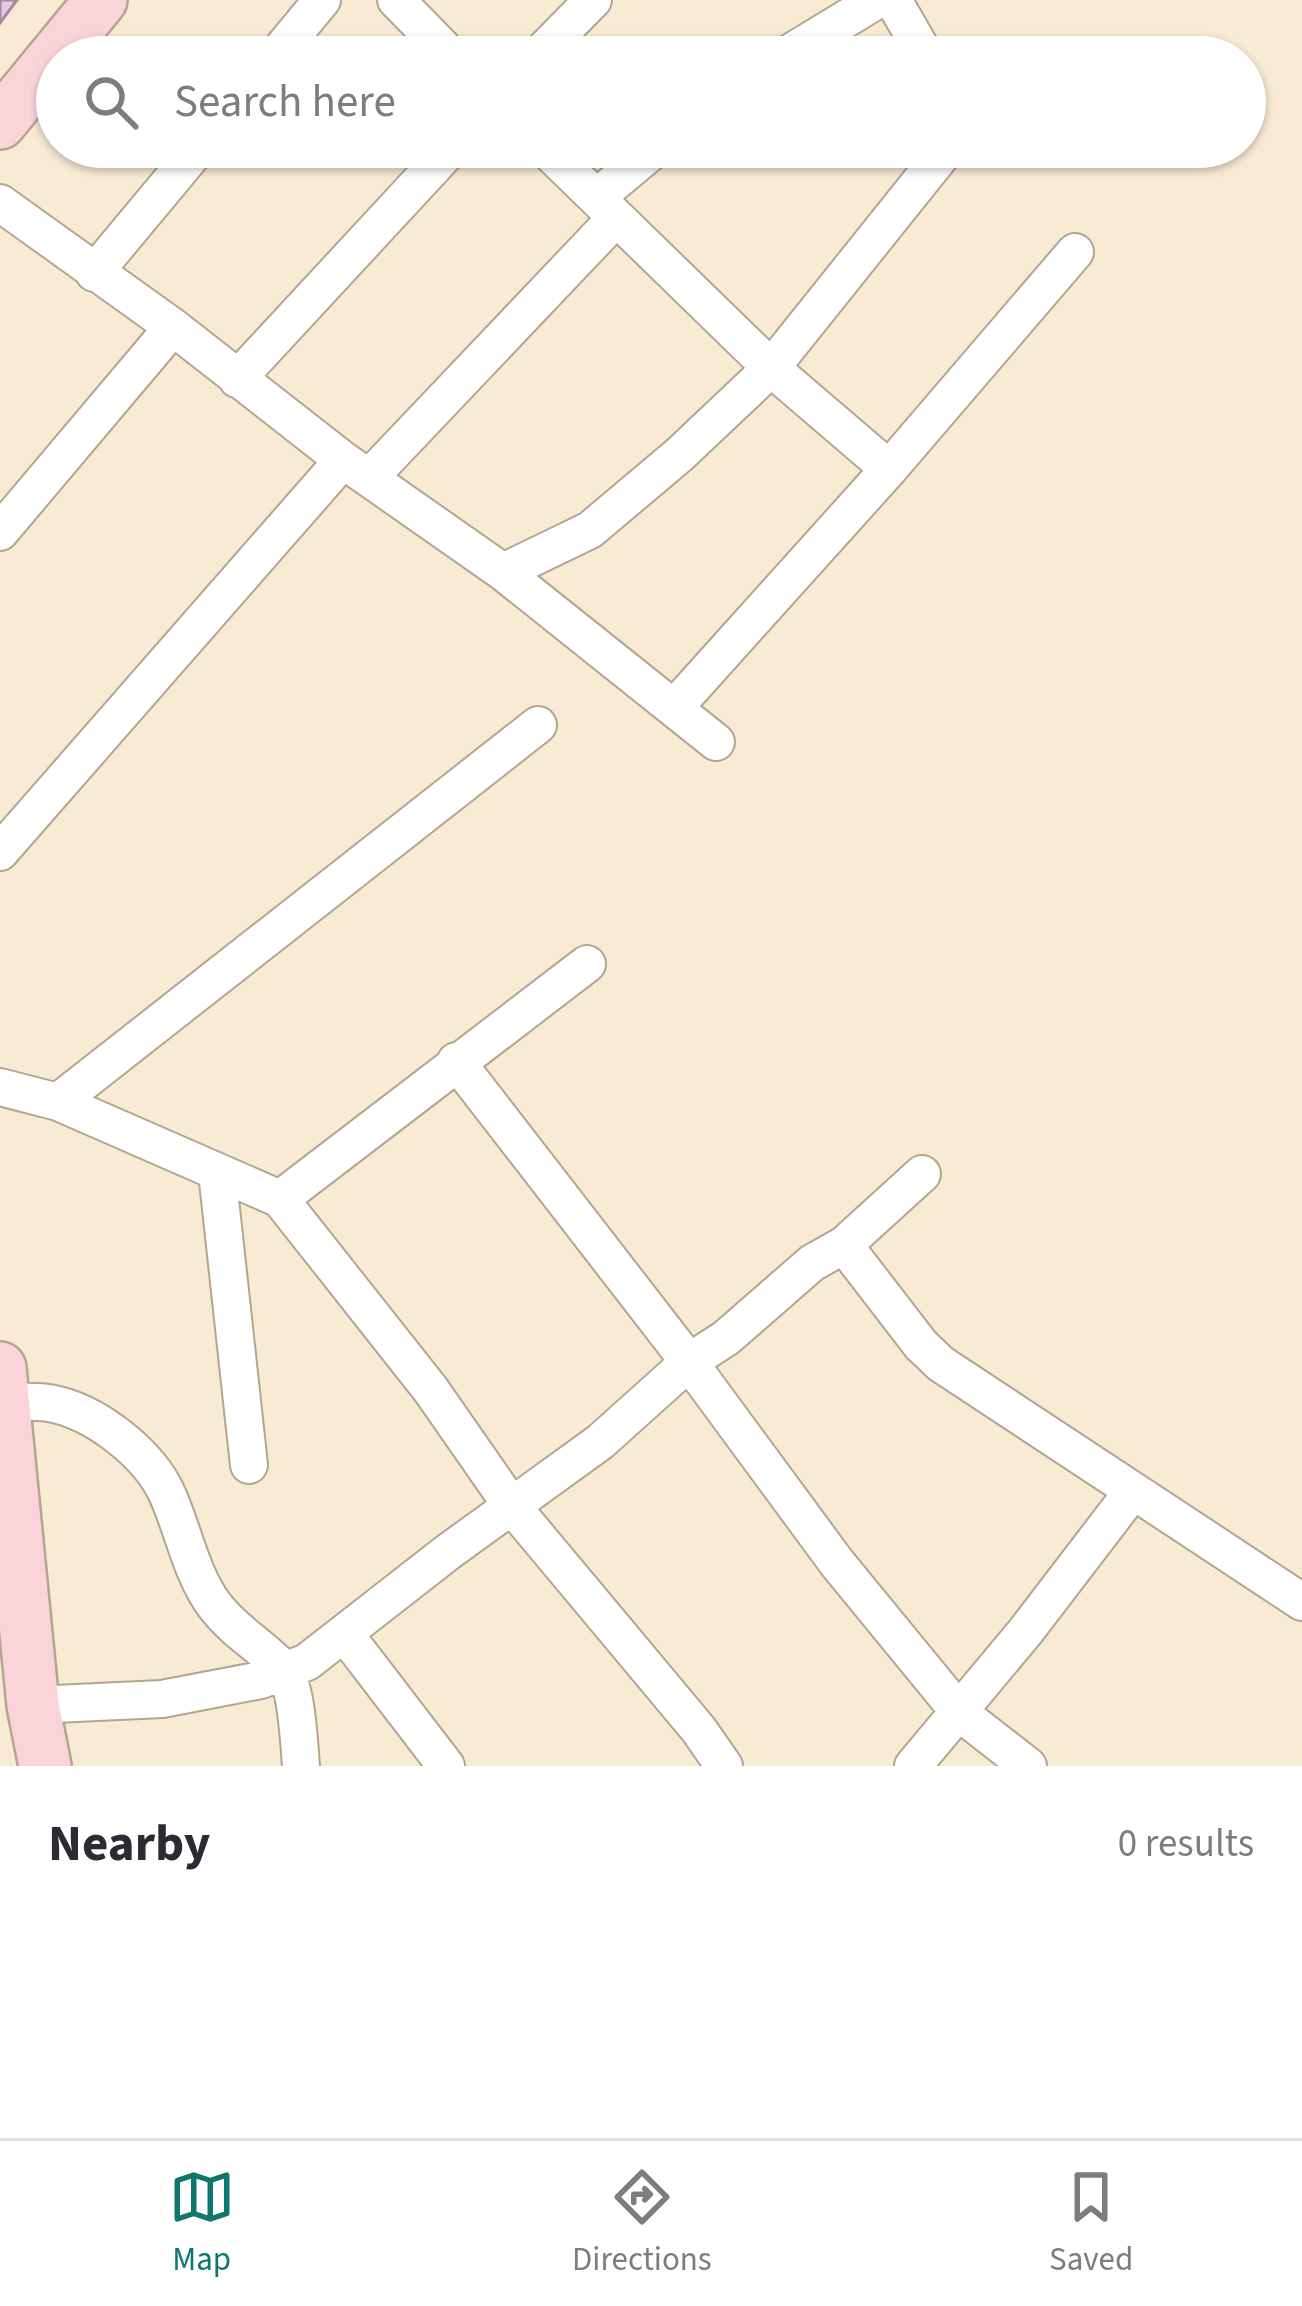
<!DOCTYPE html>
<style>
:root{--surface:#fff;--page:#f7f7f7;--text:#2b2b33;--muted:#7c7c81;--line:#e1e1e2;--accent:#0f766e}
body{margin:0;font-family:"Source Sans 3",sans-serif;background:var(--page);color:var(--text)}
.list{margin:0;padding:0;list-style:none}
h2{display:flex;justify-content:space-between;align-items:center;height:156px;margin:0;padding:0 48px;font-size:51px}
h2 small{font-size:39px;font-weight:400;color:var(--muted)}
.icon{flex:none;width:66px;height:66px;fill:none;stroke:currentColor;stroke-width:2;stroke-linecap:round;stroke-linejoin:round}
.map{position:relative;flex:none;width:1302px;height:1766px;overflow:hidden}
.search{position:absolute;background:var(--surface);box-shadow:0 3px 9px #0004;left:36px;right:36px;top:36px;height:132px;display:flex;align-items:center;gap:30px;box-sizing:border-box;padding:0 42px;border-radius:66px;color:var(--muted);font-size:45px}
.sheet{height:372px;background:var(--surface)}
nav{display:flex;justify-content:space-around;align-items:center;box-sizing:border-box;height:168px;border-top:3px solid var(--line);background:var(--surface);font-size:33px;color:var(--muted)}
nav a{display:grid;justify-items:center;gap:6px}
nav .on{color:var(--accent)}
.map>svg:first-child{display:block}
.building{fill:#e9c6e1;stroke:#a38b9e;stroke-width:3}
.lines{fill:none;stroke-linecap:round;stroke-linejoin:round}
.minor-casing{stroke:#b3a590;stroke-width:40}
.secondary-casing{stroke:#b3a590;stroke-width:56}
.minor{stroke:#fff;stroke-width:36}
.secondary{stroke:#fbd4d9;stroke-width:51}
</style>
<div class="map">
<svg width="1302" height="1766" viewBox="0 0 1302 1766">
<rect width="100%" height="100%" fill="#f9ead4"/>
<!-- building -->
<path class="building" d="M0,0H17L0,23Z"/>
<g class="lines">
<!-- minor casing -->
<g class="minor-casing">
<path id="minor" d="M396,0L452,57
M893,0L926,57
M275,57L322,0
M537,57L593,0
M783,57L877,0
M544,147L771,368L889,469L1075,252
M597,197L657,147
M0,203L173,327L343,460L503,572L716,742
M94,273L199,147
M237,379L452,147
M369,478L615,219
M0,532L173,327
M503,572L590,530L679,455L771,368L948,147
M674,708L889,469
M0,852L343,460
M456,1061L689,1362L837,1563L960,1713L1028,1766
M0,1087L58,1102L280,1199L431,1390L511,1505L699,1730L724,1766
M58,1102L538,725
M217,1172L249,1465
M280,1199L587,964
M844,1245L922,1174
M3,1402C18,1402 34,1401 49,1403C95,1411 150,1454 168,1496C184,1532 191,1574 215,1606C234,1631 261,1646 282,1668C297,1684 299,1743 301,1766
M344,1633L446,1766
M33,1705L162,1699L261,1680L307,1662L448,1552L600,1442L689,1362L726,1338L812,1263L844,1245L921,1345L941,1364L1302,1602
M913,1766L1025,1632L1133,1491"/>
</g>
<!-- secondary casing -->
<g class="secondary-casing">
<path id="secondary" d="M0,123L101,0
M0,1368L33,1705L45,1766"/>
</g>
<!-- minor -->
<use href="#minor" class="minor"/>
<!-- secondary -->
<use href="#secondary" class="secondary"/>
</g>
</svg>
<div class="search"><svg class="icon" aria-label="search" viewBox="0 0 24 24"><circle cx="10" cy="10" r="6"/><path d="M15 15l6 6"/></svg>Search here</div>
</div>
<section class="sheet">
<h2>Nearby<small>0 results</small></h2>
<ul class="list">
</ul>
</section>
<nav>
<a class="on"><svg class="icon" aria-label="map" viewBox="0 0 24 24"><path d="M3 6l6-2 6 2 6-2v14l-6 2-6-2-6 2zM9 4v14M15 6v14"/></svg>Map</a>
<a><svg class="icon" aria-label="directions" viewBox="0 0 24 24"><path d="M12 3l9 9-9 9-9-9zM9 14v-3h6M13 9l2 2-2 2"/></svg>Directions</a>
<a><svg class="icon" aria-label="saved" viewBox="0 0 24 24"><path d="M7 4h10v16l-5-4-5 4z"/></svg>Saved</a>
</nav>
